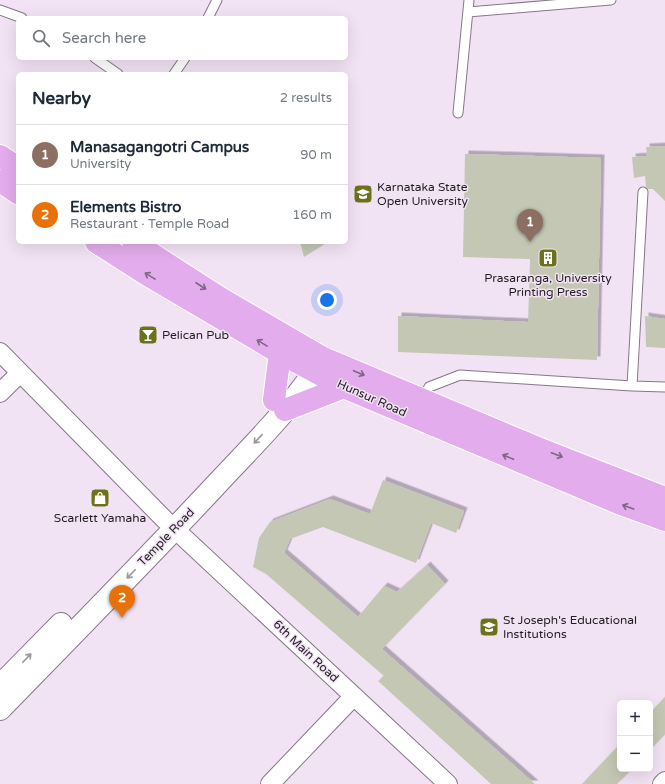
<!DOCTYPE html>
<meta charset="utf-8">
<style>
:root{--surface:#fff;--page:#f6f6f7;--text:#1f2937;--muted:#747a83;--line:#e0e1e3;--accent:#0b8043}
body{margin:0;font-family:"Varela Round",sans-serif;background:var(--page);color:var(--text)}
.controls{position:absolute;right:12px;bottom:12px;display:grid;overflow:hidden;border-radius:6px;box-shadow:0 4px 16px #0002}
.controls button{width:36px;height:36px;display:grid;place-items:center;padding:0;border:0;border-bottom:1px solid var(--line);background:var(--surface);color:var(--text);font:20px sans-serif}
.you{position:absolute;left:327px;top:300px;width:14px;height:14px;margin:-10px;border:3px solid #fff;border-radius:50%;background:#1a73e8;box-shadow:0 0 0 6px #1a73e833}
.badge{display:grid;place-items:center;width:26px;height:26px;border-radius:50%;background:var(--accent);color:#fff;font-size:13px;font-weight:700}
.pin{position:absolute;translate:-50% -33px;filter:drop-shadow(0 1px 2px #0008)}
.pin::after{content:'';position:absolute;top:21px;width:14px;height:12px;background:inherit;clip-path:polygon(0 0,100% 0,50% 100%)}
.list{margin:0;padding:0;list-style:none}
h2{display:flex;justify-content:space-between;align-items:center;height:52px;margin:0;padding:0 16px;font-size:17px}
h2 small{font-size:13px;font-weight:400;color:var(--muted)}
.list li{display:grid;grid-template-columns:26px 1fr auto;gap:12px;align-items:center;box-sizing:border-box;height:60px;padding:0 16px;border-top:1px solid var(--line)}
.list b{display:block;font-size:15px;white-space:nowrap}
.list p{margin:0;font-size:13px;white-space:nowrap;color:var(--muted)}
.list em{font-size:13px;font-style:normal;color:var(--muted)}
.icon{flex:none;width:22px;height:22px;fill:none;stroke:currentColor;stroke-width:2;stroke-linecap:round;stroke-linejoin:round}
.map{position:relative;flex:none;width:665px;height:784px;overflow:hidden}
.search{position:absolute;background:var(--surface);box-shadow:0 4px 16px #0002;left:16px;top:16px;width:332px;height:44px;display:flex;align-items:center;gap:10px;box-sizing:border-box;padding:0 14px;border-radius:6px;color:var(--muted);font-size:15px}
.panel{position:absolute;background:var(--surface);box-shadow:0 4px 16px #0002;left:16px;top:72px;width:332px;height:172px;border-radius:6px}
.map>svg:first-child{display:block}
.building{fill:#c4c7b3;filter:url(#shadow)}
.lines{fill:none;stroke-linecap:round;stroke-linejoin:round}
.lane-casing{stroke:#857887;stroke-width:11}
.street-casing{stroke:#857887;stroke-width:20}
.secondary-casing{stroke:#857887;stroke-width:24}
.primary-casing{stroke:#fff;stroke-width:24}
.lane{stroke:#fff;stroke-width:9}
.street{stroke:#fff;stroke-width:18}
.secondary{stroke:#fff;stroke-width:22}
.primary{stroke:#e3acec;stroke-width:22}
.oneway{stroke:#826488}
.oneway2{stroke:#9c999c}
.labels{text-anchor:middle;dominant-baseline:central;stroke-width:3;stroke-linejoin:round;paint-order:stroke}
.poi-label{font-size:12px;fill:#221c23;stroke:#f2e3f4;text-anchor:start}
.street-label{font-size:12px;fill:#221c23;stroke:#f2e3f4}
</style>
<div class="map">
<svg width="665" height="784" viewBox="0 0 665 784">
<defs>
<filter id="shadow"><feDropShadow dx="3.5" dy="-3.5" stdDeviation="0" flood-color="#0004"/></filter>
</defs>
<rect width="100%" height="100%" fill="#f2e3f4"/>
<!-- building -->
<path class="building" d="M665,146V201L653,189H648L646,187L645,176L634,178L632,157L647,156L646,147Z
M465,154L601,158L597,360L398,352V316L528,322L530,259L463,257Z
M300,242H328L304,257Z
M645,316L665,319V348L646,347Z
M383,480L464,511L456,533L431,523L416,563L323,527L290,539L284,553L358,617L384,586L397,592L427,565L445,584L382,649L535,784H491L378,681L384,676L266,574L253,567L259,538L270,522L330,499L370,514Z
M665,697V734L650,750V713Z
M620,744V769H632L617,784H582Z"/>
<g class="lines">
<!-- lane casing -->
<g class="lane-casing">
<path id="lane" d="M0,10L22,18
M468,12L611,0
M208,18L217,0
M95,58L118,74
M174,74L185,58
M458,113L469,0
M632,386L643,192
M423,400L429,387L460,375L632,386L665,387"/>
</g>
<!-- street casing -->
<g class="street-casing">
<path id="street" d="M0,352L164,519L448,784
M0,393L20,373
M270,784L354,696
M662,784L665,781"/>
</g>
<!-- secondary casing -->
<g class="secondary-casing">
<path id="secondary" d="M0,686L61,624
M0,709C72,635 144,562 214,487C252,446 294,406 323,358"/>
</g>
<!-- primary casing -->
<g class="primary-casing">
<path id="primary" d="M0,156L18,168
M0,181L18,193
M96,242L146,274L280,353L344,387L621,504L665,520
M133,242L220,298L323,358L540,449L665,498
M274,400L280,353
M285,410L344,387"/>
</g>
<!-- lane -->
<use href="#lane" class="lane"/>
<!-- street -->
<use href="#street" class="street"/>
<!-- secondary -->
<use href="#secondary" class="secondary"/>
<!-- primary -->
<use href="#primary" class="primary"/>
</g>
<!-- one-way arrows -->
<defs><path id="oneway-shaft" d="M-6 0H5M1.5-3L5.5 0L1.5 3" fill="none" stroke-width="1.6" stroke-linecap="round" stroke-linejoin="round"/></defs>
<g class="oneway">
<use href="#oneway-shaft" transform="translate(150 276) rotate(-149)"/>
<use href="#oneway-shaft" transform="translate(201 286) rotate(33)"/>
<use href="#oneway-shaft" transform="translate(262 343) rotate(-149)"/>
<use href="#oneway-shaft" transform="translate(359 373) rotate(23)"/>
<use href="#oneway-shaft" transform="translate(557 455) rotate(21)"/>
<use href="#oneway-shaft" transform="translate(508 457) rotate(-157)"/>
<use href="#oneway-shaft" transform="translate(628 507) rotate(-160)"/>
</g>
<g class="oneway2">
<use href="#oneway-shaft" transform="translate(258 439) rotate(133)"/>
<use href="#oneway-shaft" transform="translate(131 574) rotate(134)"/>
<use href="#oneway-shaft" transform="translate(27 658) rotate(-46)"/>
</g>
<!-- icons -->
<defs>
<g id="university-square" transform="scale(1)"><rect x="-9" y="-9" width="18" height="18" rx="4" fill="#6a721a" stroke="#f2e3f4"/><path d="M0-5L7-2L0 1L-7-2ZM-4 1L0 2.5L4 1V4Q0 6-4 4Z" fill="#fff"/></g>
<g id="building-square" transform="scale(1)"><rect x="-9" y="-9" width="18" height="18" rx="4" fill="#6a721a" stroke="#f2e3f4"/><path d="M-4-6H4V6H1V3H-1V6H-4ZM-2.5-4.3h1.7v1.8h-1.7ZM.8-4.3h1.7v1.8H.8ZM-2.5-1h1.7V.8h-1.7ZM.8-1h1.7V.8H.8Z" fill="#fff"/></g>
<g id="bar-square" transform="scale(1)"><rect x="-9" y="-9" width="18" height="18" rx="4" fill="#6a721a" stroke="#f2e3f4"/><path d="M-6-5H6L.8 .8V4.5H3.5V6h-7V4.5H-.8V.8Z" fill="#fff"/></g>
<g id="shop-square" transform="scale(1)"><rect x="-9" y="-9" width="18" height="18" rx="4" fill="#6a721a" stroke="#f2e3f4"/><path d="M-5-2.5h2.3a2.7 3.5 0 0 1 5.4 0H5L5.5 6h-11ZM-1.5-2.5h3a1.5 2.3 0 0 0-3 0Z" fill="#fff"/></g>
<g id="school-square" transform="scale(1)"><rect x="-9" y="-9" width="18" height="18" rx="4" fill="#6a721a" stroke="#f2e3f4"/><path d="M0-5L7-2L0 1L-7-2ZM-4 1L0 2.5L4 1V4Q0 6-4 4Z" fill="#fff"/></g>
</defs>
<g fill-rule="evenodd">
<use href="#university-square" x="363" y="194"/>
<use href="#building-square" x="548" y="258"/>
<use href="#bar-square" x="148" y="335"/>
<use href="#shop-square" x="100" y="498"/>
<use href="#school-square" x="489" y="627"/>
</g>
<g class="labels">
<!-- poi labels -->
<g class="poi-label">
<text x="377" y="187">Karnataka State<tspan x="377" dy="14">Open University</tspan></text>
<text x="548" y="278" text-anchor="middle">Prasaranga, University<tspan x="548" dy="14">Printing Press</tspan></text>
<text x="162" y="335">Pelican Pub</text>
<text x="100" y="518" text-anchor="middle">Scarlett Yamaha</text>
<text x="503" y="620">St Joseph's Educational<tspan x="503" dy="14">Institutions</tspan></text>
</g>
<!-- street labels -->
<g class="street-label">
<text transform="translate(372 398) rotate(24)">Hunsur Road</text>
<text transform="translate(166 537) rotate(-46)">Temple Road</text>
<text transform="translate(306 651) rotate(43)">6th Main Road</text>
</g>
</g>
</svg>
<div class="controls">
<button>+</button>
<button>−</button>
</div>
<div class="you"></div>
<div class="pin badge" style="left:530px;top:242px;background:#8d6e63">1</div>
<div class="pin badge" style="left:122px;top:618px;background:#e8710a">2</div>
<div class="search"><svg class="icon" aria-label="search" viewBox="0 0 24 24"><circle cx="10" cy="10" r="6"/><path d="M15 15l6 6"/></svg>Search here</div>
<section class="panel">
<h2>Nearby<small>2 results</small></h2>
<ul class="list">
<li><span class="badge" style="background:#8d6e63">1</span><div><b>Manasagangotri Campus</b><p>University</p></div><em>90 m</em></li>
<li><span class="badge" style="background:#e8710a">2</span><div><b>Elements Bistro</b><p>Restaurant · Temple Road</p></div><em>160 m</em></li>
</ul>
</section>
</div>
